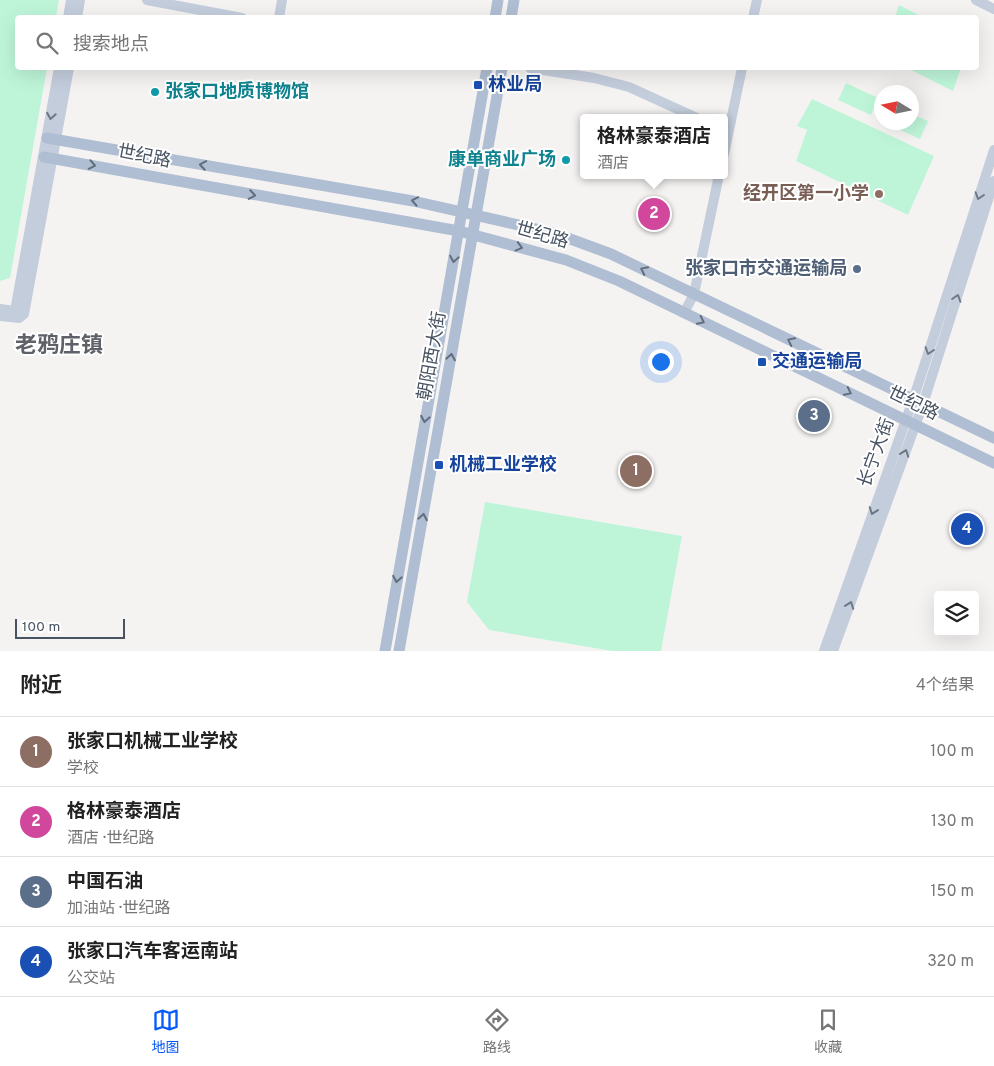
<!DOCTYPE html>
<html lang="zh">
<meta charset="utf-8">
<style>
:root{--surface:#fff;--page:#f2f2f2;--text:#222;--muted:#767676;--line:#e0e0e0;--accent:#075afa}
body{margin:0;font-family:Overpass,"Noto Sans SC",sans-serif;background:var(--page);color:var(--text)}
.controls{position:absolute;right:15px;bottom:15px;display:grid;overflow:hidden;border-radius:5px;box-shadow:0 5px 20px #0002}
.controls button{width:45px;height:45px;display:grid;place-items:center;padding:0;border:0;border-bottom:1px solid var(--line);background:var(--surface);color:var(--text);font:25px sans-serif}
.compass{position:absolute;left:874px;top:85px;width:45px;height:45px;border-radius:50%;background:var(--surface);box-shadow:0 5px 20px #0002;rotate:280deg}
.scale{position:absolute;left:15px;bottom:12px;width:110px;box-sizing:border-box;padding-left:5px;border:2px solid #485362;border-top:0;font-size:14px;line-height:18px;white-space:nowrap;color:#485362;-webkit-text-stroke:4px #fff;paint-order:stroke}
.you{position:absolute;left:660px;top:361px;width:18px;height:18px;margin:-12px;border:4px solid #fff;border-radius:50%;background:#1a73e8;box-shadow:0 0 0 8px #1a73e833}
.badge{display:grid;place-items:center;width:32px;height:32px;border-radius:50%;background:var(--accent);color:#fff;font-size:16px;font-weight:700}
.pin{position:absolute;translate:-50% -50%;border:2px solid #fff;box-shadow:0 1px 5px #0006}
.popup{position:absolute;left:580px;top:114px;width:148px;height:65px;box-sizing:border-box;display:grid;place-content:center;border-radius:5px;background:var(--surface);filter:drop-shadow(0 1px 4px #0005);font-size:16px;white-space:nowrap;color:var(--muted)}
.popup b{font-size:19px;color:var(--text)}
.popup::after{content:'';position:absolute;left:50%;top:100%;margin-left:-10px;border:10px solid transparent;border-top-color:var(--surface)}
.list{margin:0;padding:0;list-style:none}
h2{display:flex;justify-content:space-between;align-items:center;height:65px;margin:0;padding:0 20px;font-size:21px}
h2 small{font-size:16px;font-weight:400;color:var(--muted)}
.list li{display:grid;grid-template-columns:32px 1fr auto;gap:15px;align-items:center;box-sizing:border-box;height:70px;padding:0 20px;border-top:1px solid var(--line)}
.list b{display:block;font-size:19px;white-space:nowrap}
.list p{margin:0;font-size:16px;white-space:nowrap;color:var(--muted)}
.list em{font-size:16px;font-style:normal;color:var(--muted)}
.icon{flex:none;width:28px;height:28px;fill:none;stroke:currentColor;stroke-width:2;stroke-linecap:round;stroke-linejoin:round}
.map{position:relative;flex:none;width:994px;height:651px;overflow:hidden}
.search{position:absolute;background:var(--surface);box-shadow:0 5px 20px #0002;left:15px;right:15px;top:15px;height:55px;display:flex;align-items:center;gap:12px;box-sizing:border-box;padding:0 18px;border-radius:5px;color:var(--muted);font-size:19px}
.sheet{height:345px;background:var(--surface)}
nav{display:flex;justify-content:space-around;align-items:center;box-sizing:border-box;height:70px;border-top:1px solid var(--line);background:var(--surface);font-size:14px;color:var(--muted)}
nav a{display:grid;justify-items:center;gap:2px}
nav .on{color:var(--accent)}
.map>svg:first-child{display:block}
.green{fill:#bef5d9}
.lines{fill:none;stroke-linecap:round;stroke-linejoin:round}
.secondary{stroke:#c4cddc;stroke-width:10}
.primary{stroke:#b0bed3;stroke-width:11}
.oneway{stroke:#6d7887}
.oneway2{stroke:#626e7e}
.transit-dot{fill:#1a4fb4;stroke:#fff;stroke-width:2}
.culture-dot{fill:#0f9aa8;stroke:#fff;stroke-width:2}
.education-dot{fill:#8d6e63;stroke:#fff;stroke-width:2}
.service-dot{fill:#5c6f8a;stroke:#fff;stroke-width:2}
.labels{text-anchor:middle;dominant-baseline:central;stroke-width:4;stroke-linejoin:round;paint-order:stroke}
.transit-label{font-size:18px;font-weight:bold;fill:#164399;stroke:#fff;text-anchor:start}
.culture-label{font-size:18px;font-weight:bold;fill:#0d838f;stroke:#fff;text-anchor:start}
.street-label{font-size:18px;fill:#485362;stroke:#fff}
.education-label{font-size:18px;font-weight:bold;fill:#785e54;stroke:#fff;text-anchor:end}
.service-label{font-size:18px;font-weight:bold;fill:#4e5e75;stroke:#fff;text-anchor:end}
.district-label{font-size:22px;font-weight:bold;fill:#5e6168;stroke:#fff}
</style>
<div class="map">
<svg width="994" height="651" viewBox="0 0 994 651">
<rect width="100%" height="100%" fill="#f5f3f2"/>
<!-- green -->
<path class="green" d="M0,0H59L56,17L18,18V68H47L10,278L0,281Z
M899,5L923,17H895Z
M907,68H961L953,91Z
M846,83L878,98L871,115L838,100Z
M812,99L934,156L908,215L796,161L807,130L797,126Z
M912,114L928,121L920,139L887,124L912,122Z
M485,502L682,536L661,651H612L489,630L467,602Z"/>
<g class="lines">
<!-- secondary -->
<path class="secondary" d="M147,0L242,18
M976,0L994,9
M68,18L71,0
M77,18L80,0
M279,18L282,0
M753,18L757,0
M530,68L594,78L629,87L697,118
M724,154L742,68
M0,309L15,311
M15,311L59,68
M684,313L694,294L719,175
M0,316L19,318
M19,318L24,314L69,68
M824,651L913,400L994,150
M833,651L923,404L994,181"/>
<!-- primary -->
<path class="primary" d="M495,18L498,0
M511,18L514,0
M47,138L413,201L554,233L611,254L994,438
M44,157L459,231L566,260L619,281L994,463
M385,651L487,68
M399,651L502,68"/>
</g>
<!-- one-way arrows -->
<defs><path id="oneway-chevron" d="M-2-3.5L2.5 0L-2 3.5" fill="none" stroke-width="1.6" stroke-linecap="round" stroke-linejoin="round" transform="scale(1.25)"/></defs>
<g class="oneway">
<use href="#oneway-chevron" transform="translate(51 116) rotate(100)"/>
<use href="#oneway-chevron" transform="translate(979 196) rotate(108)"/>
<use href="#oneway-chevron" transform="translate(957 298) rotate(-72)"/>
<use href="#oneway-chevron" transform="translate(929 351) rotate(108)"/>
<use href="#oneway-chevron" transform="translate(905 453) rotate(-70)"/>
<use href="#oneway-chevron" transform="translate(873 511) rotate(110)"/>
<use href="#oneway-chevron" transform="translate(850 605) rotate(-70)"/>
</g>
<g class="oneway2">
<use href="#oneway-chevron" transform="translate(92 165) rotate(11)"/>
<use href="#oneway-chevron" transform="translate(203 165) rotate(-170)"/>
<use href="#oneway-chevron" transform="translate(252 195) rotate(10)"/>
<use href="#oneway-chevron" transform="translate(415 201) rotate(-169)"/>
<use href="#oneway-chevron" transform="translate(519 247) rotate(15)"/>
<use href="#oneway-chevron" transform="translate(454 259) rotate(100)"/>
<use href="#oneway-chevron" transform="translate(644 270) rotate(-154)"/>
<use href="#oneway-chevron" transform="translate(701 321) rotate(26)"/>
<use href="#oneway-chevron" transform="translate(791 341) rotate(-154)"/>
<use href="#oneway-chevron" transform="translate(451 357) rotate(-80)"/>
<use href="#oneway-chevron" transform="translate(848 392) rotate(26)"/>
<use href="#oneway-chevron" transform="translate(425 419) rotate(100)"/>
<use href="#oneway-chevron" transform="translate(423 517) rotate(-80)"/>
<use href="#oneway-chevron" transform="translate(397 579) rotate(100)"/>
</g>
<!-- markers -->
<g class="transit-dot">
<rect x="473" y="80" width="10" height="10" rx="2.5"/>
<rect x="757" y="357" width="10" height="10" rx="2.5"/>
<rect x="434" y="460" width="10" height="10" rx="2.5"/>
</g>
<g class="culture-dot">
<circle cx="155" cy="92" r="5"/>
<circle cx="566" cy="160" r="5"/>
</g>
<circle class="education-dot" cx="879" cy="194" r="5"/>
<circle class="service-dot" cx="857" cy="269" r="5"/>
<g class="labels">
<!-- transit labels -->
<g class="transit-label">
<text x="488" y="85">林业局</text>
<text x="772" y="362">交通运输局</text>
<text x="449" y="465">机械工业学校</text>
</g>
<!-- culture labels -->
<g class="culture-label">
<text x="165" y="92">张家口地质博物馆</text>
<text x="556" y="160" text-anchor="end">康单商业广场</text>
</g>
<!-- street labels -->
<g class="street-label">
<text transform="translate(144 157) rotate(11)">世纪路</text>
<text transform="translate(542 236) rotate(16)">世纪路</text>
<text transform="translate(433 356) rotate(-80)">朝阳西大街</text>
<text transform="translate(913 404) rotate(26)">世纪路</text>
<text transform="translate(877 453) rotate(-70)">长宁大街</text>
</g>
<!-- education labels -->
<g class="education-label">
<text x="869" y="194">经开区第一小学</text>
</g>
<!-- service labels -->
<g class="service-label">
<text x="847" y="269">张家口市交通运输局</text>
</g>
<!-- district labels -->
<g class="district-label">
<text x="59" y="346">老鸦庄镇</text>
</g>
</g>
</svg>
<div class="controls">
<button><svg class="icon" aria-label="layers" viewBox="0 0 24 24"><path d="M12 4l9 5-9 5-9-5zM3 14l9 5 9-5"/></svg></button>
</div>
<svg class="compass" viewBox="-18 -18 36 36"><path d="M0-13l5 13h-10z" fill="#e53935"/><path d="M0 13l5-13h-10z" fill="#767676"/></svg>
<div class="scale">100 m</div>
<div class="you"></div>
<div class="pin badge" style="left:636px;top:471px;background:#8d6e63">1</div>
<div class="pin badge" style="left:654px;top:214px;background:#d1479c">2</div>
<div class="popup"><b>格林豪泰酒店</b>酒店</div>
<div class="pin badge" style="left:814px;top:416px;background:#5c6f8a">3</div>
<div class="pin badge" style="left:967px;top:529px;background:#1a4fb4">4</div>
<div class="search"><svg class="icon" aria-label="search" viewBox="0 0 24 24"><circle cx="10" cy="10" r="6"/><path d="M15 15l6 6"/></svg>搜索地点</div>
</div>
<section class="sheet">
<h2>附近<small>4个结果</small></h2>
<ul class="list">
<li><span class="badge" style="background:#8d6e63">1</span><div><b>张家口机械工业学校</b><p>学校</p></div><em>100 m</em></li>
<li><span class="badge" style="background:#d1479c">2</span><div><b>格林豪泰酒店</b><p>酒店 · 世纪路</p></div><em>130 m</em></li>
<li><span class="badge" style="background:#5c6f8a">3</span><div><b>中国石油</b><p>加油站 · 世纪路</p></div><em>150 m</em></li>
<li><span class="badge" style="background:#1a4fb4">4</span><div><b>张家口汽车客运南站</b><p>公交站</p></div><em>320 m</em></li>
</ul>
</section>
<nav>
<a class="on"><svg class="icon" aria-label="map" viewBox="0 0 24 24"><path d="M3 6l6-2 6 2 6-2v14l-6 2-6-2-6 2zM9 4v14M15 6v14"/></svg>地图</a>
<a><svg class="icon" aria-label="directions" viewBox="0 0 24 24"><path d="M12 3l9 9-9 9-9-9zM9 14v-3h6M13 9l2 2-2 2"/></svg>路线</a>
<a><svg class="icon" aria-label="saved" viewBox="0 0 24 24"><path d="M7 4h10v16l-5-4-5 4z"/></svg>收藏</a>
</nav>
